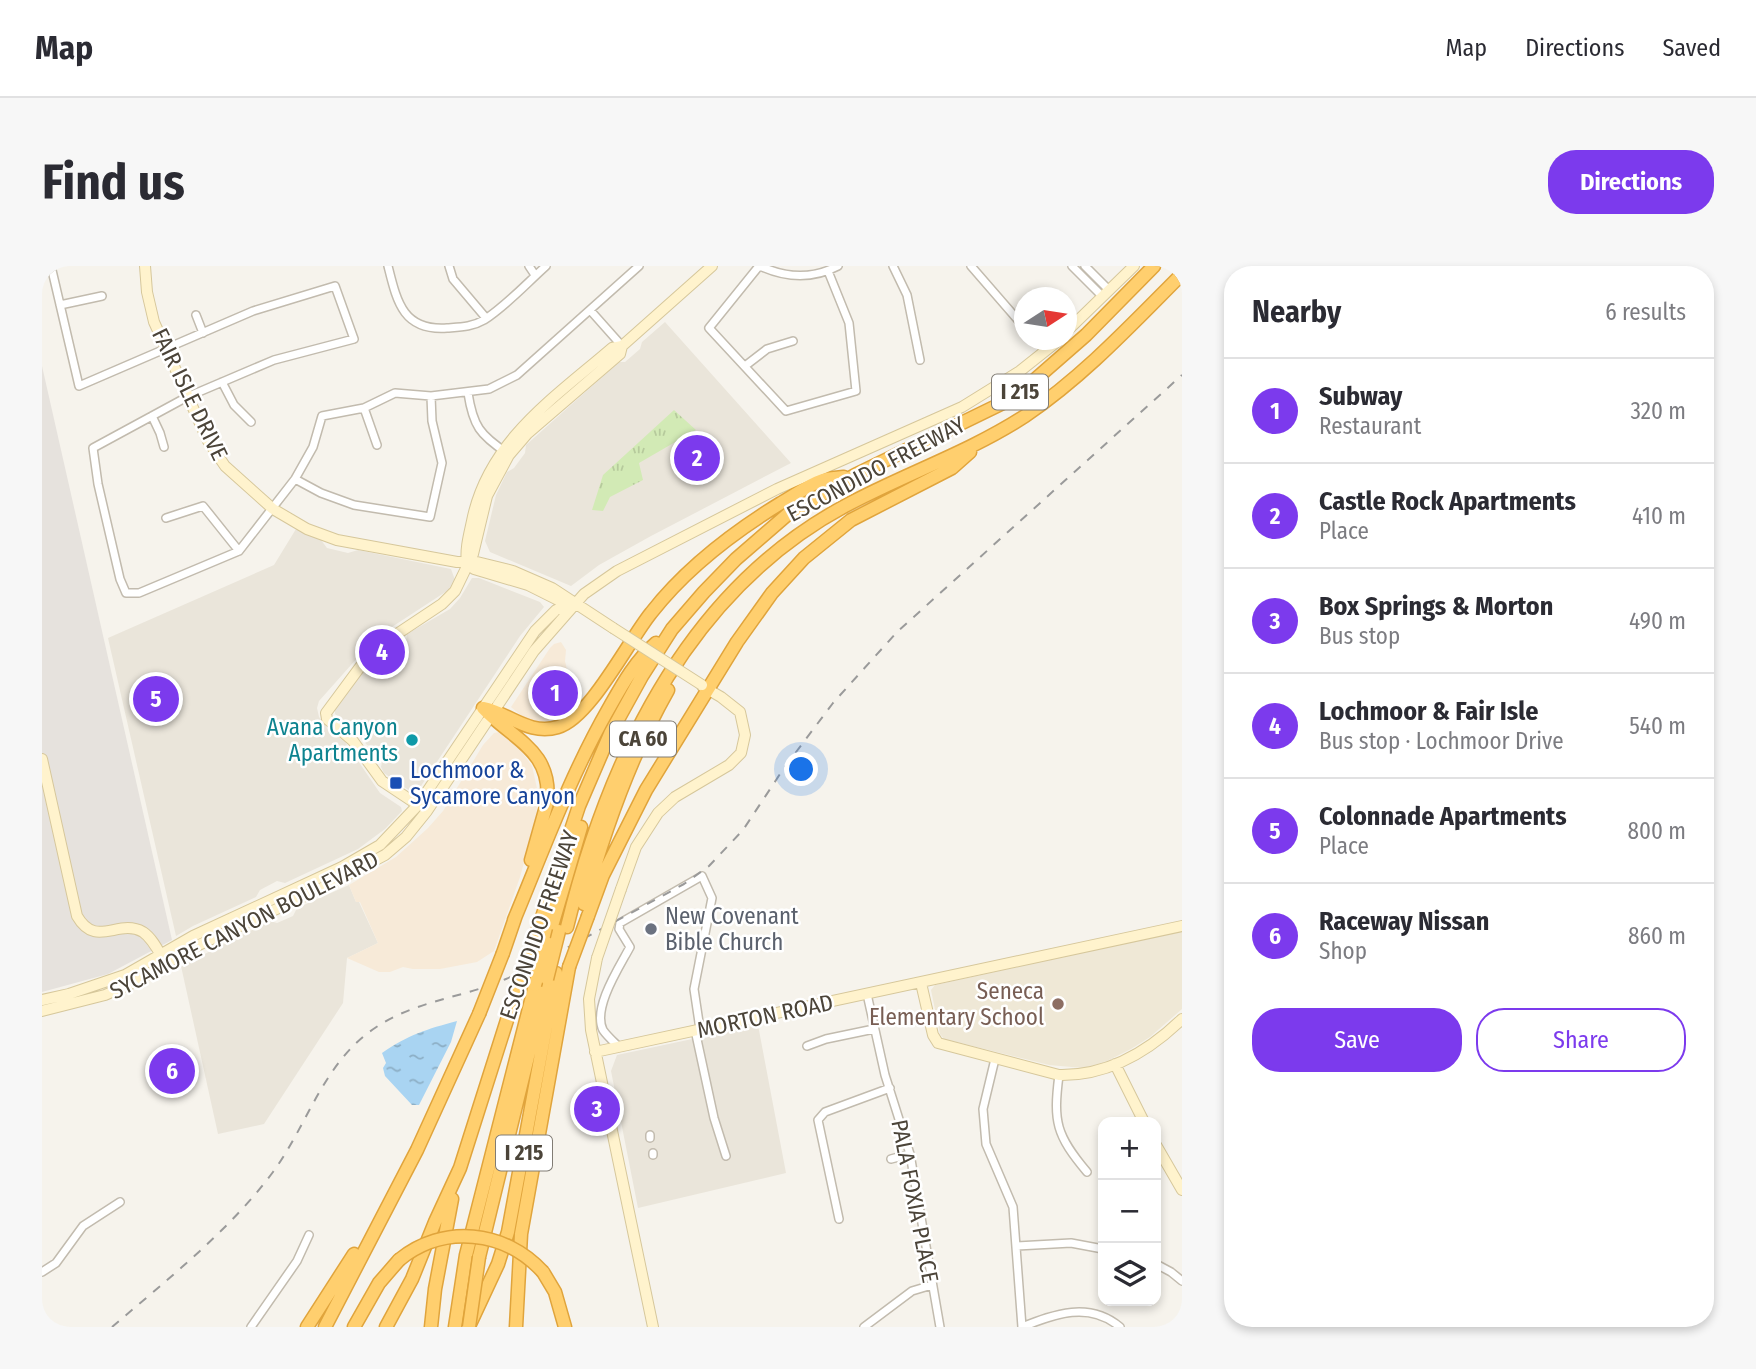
<!DOCTYPE html>
<meta charset="utf-8">
<style>
:root{--surface:#fff;--page:#f7f7f7;--text:#2b2b33;--muted:#7c7c81;--line:#e1e1e2;--accent:#7c3aed}
body{margin:0;font-family:"Fira Sans Condensed",sans-serif;background:var(--page);color:var(--text)}
.controls{position:absolute;right:21px;bottom:21px;display:grid;overflow:hidden;border-radius:14px;box-shadow:0 4px 10px #0003}
.controls button{width:63px;height:63px;display:grid;place-items:center;padding:0;border:0;border-bottom:2px solid var(--line);background:var(--surface);color:var(--text);font:35px sans-serif}
.compass{position:absolute;left:972px;top:21px;width:63px;height:63px;border-radius:50%;background:var(--surface);box-shadow:0 4px 10px #0003;rotate:78deg}
.you{position:absolute;left:760px;top:504px;width:24px;height:24px;margin:-18px;border:5px solid #fff;border-radius:50%;background:#1a73e8;box-shadow:0 0 0 10px #1a73e833}
.badge{display:grid;place-items:center;width:46px;height:46px;border-radius:50%;background:var(--accent);color:#fff;font-size:23px;font-weight:700}
.pin{position:absolute;translate:-50% -50%;border:4px solid #fff;box-shadow:0 2px 7px #0006}
.list{margin:0;padding:0;list-style:none}
h2{display:flex;justify-content:space-between;align-items:center;height:91px;margin:0;padding:0 28px;font-size:30px}
h2 small{font-size:23px;font-weight:400;color:var(--muted)}
.list li{display:grid;grid-template-columns:46px 1fr auto;gap:21px;align-items:center;box-sizing:border-box;height:105px;padding:0 28px;border-top:2px solid var(--line)}
.list b{display:block;font-size:26px;white-space:nowrap}
.list p{margin:0;font-size:23px;white-space:nowrap;color:var(--muted)}
.list em{font-size:23px;font-style:normal;color:var(--muted)}
.actions{display:flex;gap:14px;padding:21px 28px}
.actions a{flex:1;padding:16px 0;border:2px solid var(--accent);border-radius:28px;text-align:center;font-size:24px;color:var(--accent)}
.actions .main{background:var(--accent);color:#fff}
.icon{flex:none;width:38px;height:38px;fill:none;stroke:currentColor;stroke-width:2;stroke-linecap:round;stroke-linejoin:round}
.map{position:relative;flex:none;width:1140px;height:1061px;overflow:hidden;border-radius:28px}
header{display:flex;align-items:center;gap:42px;box-sizing:border-box;height:98px;padding:0 35px;background:var(--surface);border-bottom:2px solid var(--line)}
header strong{font-size:33px}
nav{display:flex;gap:38px;margin-inline-start:auto;font-size:24px}
.intro{display:flex;align-items:center;justify-content:space-between;box-sizing:border-box;height:168px;padding:0 42px}
h1{margin:0;font-size:49px}
.button{padding:18px 32px;border-radius:28px;background:var(--accent);color:#fff;font-size:24px;font-weight:700}
main{display:flex;gap:42px;padding:0 42px}
aside{flex:1;background:var(--surface);border-radius:28px;box-shadow:0 4px 10px #0003}
.map>svg:first-child{display:block}
.residential{fill:#eae5da}
.commercial{fill:#f7ead8}
.industrial{fill:#e6e2dd}
.education{fill:#efe8d6}
.park{fill:url(#park-tufts)}
.water{fill:url(#water-ripples)}
.lines{fill:none;stroke-linecap:round;stroke-linejoin:round}
.street-casing{stroke:#c2bbae;stroke-width:10}
.secondary-casing{stroke:#d6c79b;stroke-width:12}
.highway-casing{stroke:#e0a43c;stroke-width:15}
.street{stroke:#fff;stroke-width:7}
.secondary{stroke:#fff3cd;stroke-width:10}
.highway{stroke:#ffcf6e;stroke-width:12}
.rail{stroke:#9a9a9a;stroke-width:2;stroke-dasharray:9 9;stroke-linecap:butt}
.secondary-bridge-casing{stroke:#d6c79b;stroke-width:12;stroke-linecap:butt}
.highway-bridge-casing{stroke:#e0a43c;stroke-width:15;stroke-linecap:butt}
.secondary-bridge{stroke:#fff3cd;stroke-width:10}
.highway-bridge{stroke:#ffcf6e;stroke-width:12}
.culture-dot{fill:#0f9aa8;stroke:#fff;stroke-width:2.5}
.transit-dot{fill:#1a4fb4;stroke:#fff;stroke-width:2.5}
.worship-dot{fill:#6b7280;stroke:#fff;stroke-width:2.5}
.education-dot{fill:#8d6e63;stroke:#fff;stroke-width:2.5}
.labels{text-anchor:middle;dominant-baseline:central;stroke-width:5;stroke-linejoin:round;paint-order:stroke}
.shield{fill:#fff;stroke:#817c74;stroke-width:2}
.shield-label{font-size:21px;font-weight:bold;fill:#4b4439}
.street-label{font-size:23px;fill:#4b4439;stroke:#fff}
.culture-label{font-size:23px;fill:#0d838f;stroke:#fff;text-anchor:end}
.transit-label{font-size:23px;fill:#164399;stroke:#fff;text-anchor:start}
.worship-label{font-size:23px;fill:#5b616d;stroke:#fff;text-anchor:start}
.education-label{font-size:23px;fill:#785e54;stroke:#fff;text-anchor:end}
</style>
<header>
<strong>Map</strong>
<nav><a>Map</a><a>Directions</a><a>Saved</a></nav>
</header>
<div class="intro"><h1>Find us</h1><a class="button">Directions</a></div>
<main>
<div class="map">
<svg width="1140" height="1061" viewBox="0 0 1140 1061">
<defs>
<pattern id="park-tufts" width="24" height="20" patternUnits="userSpaceOnUse" patternTransform="scale(1.75)"><rect width="24" height="20" fill="#d2eab5"/><path d="M3 7l-1-3M5 7V3M7 7l1-3M15 17l-1-3M17 17v-4M19 17l1-3" fill="none" stroke="#b6ca9c"/></pattern>
<pattern id="water-ripples" width="26" height="14" patternUnits="userSpaceOnUse" patternTransform="scale(1.75)"><rect width="26" height="14" fill="#a9d4f2"/><path d="M2 4q2-2 4 0t4 0M15 11q2-2 4 0t4 0" fill="none" stroke="#8caec5"/></pattern>
</defs>
<rect width="100%" height="100%" fill="#f6f3ec"/>
<!-- residential -->
<path class="residential" d="M623,56L749,197L609,270L557,299L529,320L448,286L443,275L454,229L465,206L472,202L483,187L484,179L577,96H583L598,83L600,76Z
M254,263L279,274L285,282L306,287L316,284L409,303L413,314L408,323L333,372L277,435L275,442L277,451L286,463L303,476L338,527L359,541L360,545L343,563L316,583L243,617L235,615L218,624L214,631L151,660L134,670L66,372L232,299Z
M430,312H437L498,336L502,341L478,370L377,523L368,525L342,507L339,501L341,491L334,481L325,479L312,463L293,448V441L335,389L348,381L353,385L364,376L365,368L408,343L418,332Z
M307,619L314,636H317L336,677L305,692L301,737L222,858L176,868L139,700L228,655L235,657L251,650L255,642Z
M716,759L744,907L596,942L569,805L575,789Z"/>
<!-- commercial -->
<path class="commercial" d="M519,376L524,384L523,395L534,441L525,448L507,455L495,456L482,452L469,441L508,382L512,378Z
M457,466L473,477L490,500L497,531L491,564L478,611L452,685L435,696L398,703H371L361,701L348,706H337L305,692L336,677L318,636H314L307,619L354,591L386,562L401,545L441,479L452,467Z"/>
<!-- industrial -->
<path class="industrial" d="M0,100L130,674L66,708L0,726Z"/>
<!-- education -->
<path class="education" d="M1140,665V743L1108,771L1089,783L1061,797L1041,802L1007,799L902,773L898,768L889,724L893,719Z"/>
<!-- park -->
<path class="park" d="M632,144L654,164L597,197L601,214L568,231L561,245L550,244L561,209Z"/>
<!-- water -->
<path class="water" d="M415,755L409,776L377,839H370L343,810L341,802L344,797L340,787C366,769 385,763 415,755Z"/>
<g class="lines">
<!-- street casing -->
<g class="street-casing">
<path id="street" d="M9,0L37,120L211,45L293,20L312,73L232,94L145,131L51,182L56,218L78,313L84,327H97L197,285L253,213L271,181L280,150L322,142L353,127L389,130L447,123L475,109L597,0
M346,0C355,36 361,65 405,62C419,61 430,61 442,54C464,40 484,18 504,0
M407,0L411,13L444,52
M487,0L493,9
M717,0L667,62L744,145L814,125L807,57L786,5
M718,0C744,12 771,13 796,0
M851,0L865,29L878,94
M929,0L982,61
M1030,0L1061,31
M1043,0L1067,24
M18,39L60,30
M548,44L580,80
M154,49L161,67
M703,100L725,83L751,75
M180,116L192,139L209,156
M426,127C431,160 438,169 465,187
M322,142L335,179
M110,150L118,167L122,181
M253,213L279,227L312,239L388,251L400,197L390,155L389,130
M124,252L161,240L197,285
M825,728L843,809L868,888L898,1061
M653,764L672,852L684,890
M765,780L784,773L832,763
M577,781C572,776 565,770 561,764C550,742 578,700 588,681L577,663L578,657L660,610L670,632L652,723L658,763
M953,793L941,843L944,878L971,941L980,1061
M1017,809C1011,856 1014,869 1045,906
M608,869V872
M611,887V889
M849,893L868,888
M797,953L776,854L783,846L848,822
M975,980L1029,977L1061,983
M1114,998L1129,1006L1140,1015
M0,1006L14,997L41,960L78,936
M209,1061L255,995L267,969
M822,1061L870,1025L890,1019
M980,1061C1013,1048 1047,1035 1078,1061"/>
</g>
<!-- secondary casing -->
<g class="secondary-casing">
<path id="secondary" d="M103,0L105,26L112,56L166,175L183,200L231,243L265,263L295,274L415,296H435L471,305L510,322L571,362
M1024,66L1092,0
M425,297C423,283 427,269 430,255C446,175 512,132 570,82L580,80
M425,297L432,303L486,319L516,334L531,337
M0,493L35,650C54,683 76,652 101,666C110,672 116,684 121,693
M376,539L340,515L311,475L285,453L284,447L318,401L337,380L400,338L413,325L431,288L445,230L467,189L485,168L578,88L580,80L670,0
M579,623L594,581L616,547L633,531L687,499L699,487L703,469L698,446L679,431L660,420
M555,692L547,733L549,764L611,1061
M879,717L891,769L896,777L1017,809C1065,810 1106,786 1140,753
M0,734L27,728L83,709L151,670L300,601L338,579L376,539L493,365L514,344L531,337
M0,745L63,729L93,716L148,683L282,621L343,589L364,571L385,545L492,385L542,328L575,305L735,223L920,141L978,105L1017,74
M553,786L1140,660
M1073,798L1102,856
M1114,879L1140,924"/>
</g>
<!-- highway casing -->
<g class="highway-casing">
<path id="highway" d="M441,442C467,447 487,470 516,461C548,452 587,374 609,347C644,302 690,267 739,237C752,230 766,219 781,214C787,212 795,212 802,211
M441,442C471,474 511,484 505,537L489,594
M542,638C562,565 588,491 626,424
M546,650L561,609L604,524L695,376L730,327L762,292L809,254L910,202L928,186
M472,654C502,582 528,510 567,442C580,419 593,395 614,377
M525,661C566,494 645,325 803,240C862,208 926,187 983,150C1042,110 1090,58 1140,8
M505,677L539,561
M489,684L537,540L568,468L600,410L630,363L662,326L694,293L746,248L813,209L973,131L1044,69L1112,0
M461,687L474,649
M437,991L505,713
M501,1006L513,1026L523,1061
M428,1058L456,998L466,966L514,707
M265,1061L312,988
M283,1061L375,884L437,748
M312,1061L337,1017L357,994
M344,1061L370,1013L393,956L418,902L472,732
M389,1061L393,1023L410,933
M413,1061L424,989L493,719
M474,1061L479,968L527,701"/>
</g>
<!-- street -->
<use href="#street" class="street"/>
<!-- secondary -->
<use href="#secondary" class="secondary"/>
<!-- highway -->
<use href="#highway" class="highway"/>
<!-- rail -->
<path class="rail" d="M70,1061C126,1013 187,965 231,906C264,861 280,802 326,767C367,735 418,733 464,713C483,705 502,694 521,684C561,662 602,640 642,618L667,600L701,564L742,502L791,437L855,366L1140,109"/>
<!-- secondary-bridge casing -->
<g class="secondary-bridge-casing">
<path id="secondary-bridge" d="M571,362L660,419
M555,692L579,623"/>
</g>
<!-- highway-bridge casing -->
<g class="highway-bridge-casing">
<path id="highway-bridge" d="M527,701L546,650
M505,713L517,665
M493,719L505,677
M472,732L489,684
M437,748L461,687
M357,994C401,958 463,964 501,1006
M427,1061L437,991"/>
</g>
<!-- secondary-bridge -->
<use href="#secondary-bridge" class="secondary-bridge"/>
<!-- highway-bridge -->
<use href="#highway-bridge" class="highway-bridge"/>
</g>
<!-- markers -->
<circle class="culture-dot" cx="370" cy="474" r="7"/>
<rect class="transit-dot" x="347" y="510" width="14" height="14" rx="3.5"/>
<circle class="worship-dot" cx="609" cy="663" r="7"/>
<circle class="education-dot" cx="1016" cy="738" r="7"/>
<g class="labels">
<!-- shield labels -->
<g class="shield">
<rect x="950" y="108.5" width="56" height="35" rx="5"/>
<rect x="568" y="455.5" width="66" height="35" rx="5"/>
<rect x="454" y="869.5" width="56" height="35" rx="5"/>
</g>
<g class="shield-label">
<text x="978" y="126">I 215</text>
<text x="601" y="473">CA 60</text>
<text x="482" y="887">I 215</text>
</g>
<!-- street labels -->
<g class="street-label">
<text transform="translate(148 128) rotate(64)">FAIR ISLE DRIVE</text>
<text transform="translate(834 203) rotate(-28)">ESCONDIDO FREEWAY</text>
<text transform="translate(202 659) rotate(-27)">SYCAMORE CANYON BOULEVARD</text>
<text transform="translate(497 659) rotate(-71)">ESCONDIDO FREEWAY</text>
<text transform="translate(723 750) rotate(-12)">MORTON ROAD</text>
<text transform="translate(873 935) rotate(79)">PALA FOXIA PLACE</text>
</g>
<!-- culture labels -->
<g class="culture-label">
<text x="356" y="461">Avana Canyon<tspan x="356" dy="26">Apartments</tspan></text>
</g>
<!-- transit labels -->
<g class="transit-label">
<text x="368" y="504">Lochmoor &amp;<tspan x="368" dy="26">Sycamore Canyon</tspan></text>
</g>
<!-- worship labels -->
<g class="worship-label">
<text x="623" y="650">New Covenant<tspan x="623" dy="26">Bible Church</tspan></text>
</g>
<!-- education labels -->
<g class="education-label">
<text x="1002" y="725">Seneca<tspan x="1002" dy="26">Elementary School</tspan></text>
</g>
</g>
</svg>
<div class="controls">
<button>+</button>
<button>−</button>
<button><svg class="icon" aria-label="layers" viewBox="0 0 24 24"><path d="M12 4l9 5-9 5-9-5zM3 14l9 5 9-5"/></svg></button>
</div>
<svg class="compass" viewBox="-18 -18 36 36"><path d="M0-13l5 13h-10z" fill="#e53935"/><path d="M0 13l5-13h-10z" fill="#7c7c81"/></svg>
<div class="you"></div>
<div class="pin badge" style="left:513px;top:427px">1</div>
<div class="pin badge" style="left:655px;top:192px">2</div>
<div class="pin badge" style="left:555px;top:843px">3</div>
<div class="pin badge" style="left:340px;top:386px">4</div>
<div class="pin badge" style="left:114px;top:433px">5</div>
<div class="pin badge" style="left:130px;top:805px">6</div>
</div>
<aside>
<h2>Nearby<small>6 results</small></h2>
<ul class="list">
<li><span class="badge">1</span><div><b>Subway</b><p>Restaurant</p></div><em>320 m</em></li>
<li><span class="badge">2</span><div><b>Castle Rock Apartments</b><p>Place</p></div><em>410 m</em></li>
<li><span class="badge">3</span><div><b>Box Springs &amp; Morton</b><p>Bus stop</p></div><em>490 m</em></li>
<li><span class="badge">4</span><div><b>Lochmoor &amp; Fair Isle</b><p>Bus stop · Lochmoor Drive</p></div><em>540 m</em></li>
<li><span class="badge">5</span><div><b>Colonnade Apartments</b><p>Place</p></div><em>800 m</em></li>
<li><span class="badge">6</span><div><b>Raceway Nissan</b><p>Shop</p></div><em>860 m</em></li>
</ul>
<div class="actions"><a class="main">Save</a><a>Share</a></div>
</aside>
</main>
